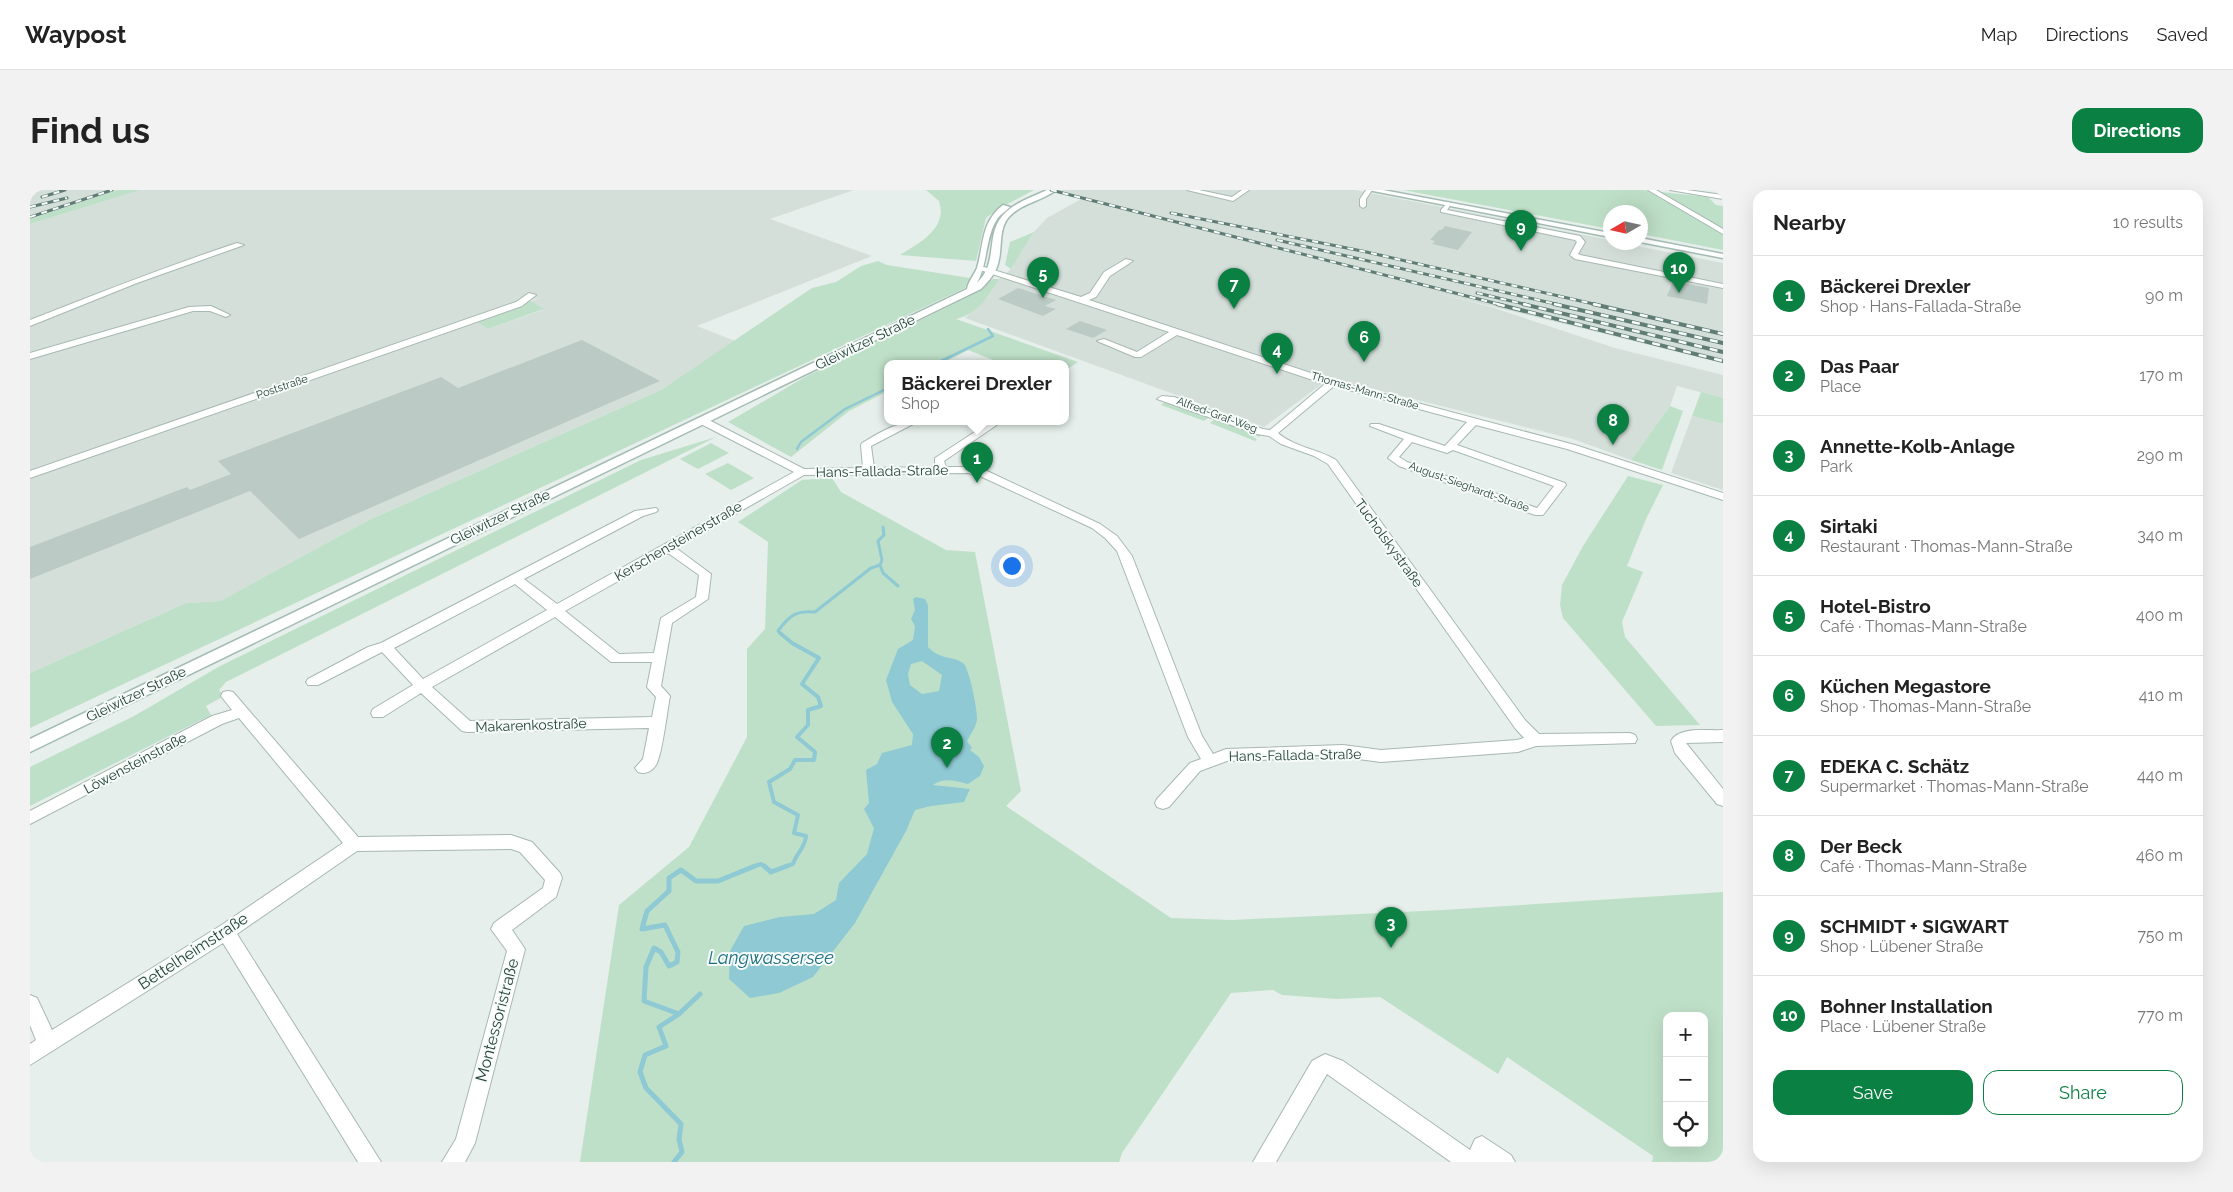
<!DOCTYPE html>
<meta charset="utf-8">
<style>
:root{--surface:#fff;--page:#f2f2f2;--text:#222;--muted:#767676;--line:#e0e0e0;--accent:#0b8043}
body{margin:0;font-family:Raleway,sans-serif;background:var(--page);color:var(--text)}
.controls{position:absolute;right:15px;bottom:15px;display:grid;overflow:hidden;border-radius:10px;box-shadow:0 5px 20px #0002}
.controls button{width:45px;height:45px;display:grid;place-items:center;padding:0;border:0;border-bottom:1px solid var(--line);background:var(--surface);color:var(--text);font:25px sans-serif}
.compass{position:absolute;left:1573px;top:15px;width:45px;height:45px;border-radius:50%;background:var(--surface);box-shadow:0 5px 20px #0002;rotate:261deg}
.you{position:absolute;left:981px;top:375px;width:18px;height:18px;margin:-12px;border:4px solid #fff;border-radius:50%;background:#1a73e8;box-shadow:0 0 0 8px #1a73e833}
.badge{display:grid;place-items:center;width:32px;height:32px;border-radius:50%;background:var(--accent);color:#fff;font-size:16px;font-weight:700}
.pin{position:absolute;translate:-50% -41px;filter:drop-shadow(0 1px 2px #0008)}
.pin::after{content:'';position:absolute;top:26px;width:18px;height:15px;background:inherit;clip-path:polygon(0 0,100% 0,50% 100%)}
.popup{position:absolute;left:854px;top:170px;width:185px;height:65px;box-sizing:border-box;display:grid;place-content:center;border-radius:10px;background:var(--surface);filter:drop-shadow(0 1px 4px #0005);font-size:16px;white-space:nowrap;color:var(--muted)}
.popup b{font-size:19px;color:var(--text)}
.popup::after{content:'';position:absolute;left:50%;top:100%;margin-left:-10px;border:10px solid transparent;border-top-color:var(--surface)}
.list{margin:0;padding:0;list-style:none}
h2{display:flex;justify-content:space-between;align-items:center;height:65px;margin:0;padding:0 20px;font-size:21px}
h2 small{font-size:16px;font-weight:400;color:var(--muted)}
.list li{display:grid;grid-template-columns:32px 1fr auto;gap:15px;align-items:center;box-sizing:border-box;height:80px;padding:0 20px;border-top:1px solid var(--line)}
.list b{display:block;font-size:19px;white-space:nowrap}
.list p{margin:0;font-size:16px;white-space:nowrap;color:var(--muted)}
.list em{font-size:16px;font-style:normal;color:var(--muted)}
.actions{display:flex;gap:10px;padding:15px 20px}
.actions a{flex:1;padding:11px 0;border:1px solid var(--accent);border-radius:15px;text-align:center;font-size:18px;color:var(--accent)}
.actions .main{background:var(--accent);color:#fff}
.icon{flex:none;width:28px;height:28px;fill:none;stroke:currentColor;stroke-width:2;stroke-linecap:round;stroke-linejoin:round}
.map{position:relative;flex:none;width:1693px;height:972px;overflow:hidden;border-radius:15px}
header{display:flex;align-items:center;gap:30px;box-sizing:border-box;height:70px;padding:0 25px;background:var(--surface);border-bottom:1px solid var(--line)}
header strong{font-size:24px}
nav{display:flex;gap:28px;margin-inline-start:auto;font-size:18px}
.intro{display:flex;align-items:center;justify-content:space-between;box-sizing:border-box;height:120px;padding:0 30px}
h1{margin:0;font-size:35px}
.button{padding:12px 22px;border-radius:15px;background:var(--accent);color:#fff;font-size:18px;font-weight:700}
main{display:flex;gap:30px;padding:0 30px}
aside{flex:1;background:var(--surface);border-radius:15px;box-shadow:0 5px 20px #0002}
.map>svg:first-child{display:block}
.built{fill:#d4dfda}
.green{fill:#bfe0c8;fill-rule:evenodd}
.water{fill:#8ec9d4;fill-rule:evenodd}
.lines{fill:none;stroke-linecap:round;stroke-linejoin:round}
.stream-far3{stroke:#8ec9d4;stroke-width:2.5}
.stream-far2{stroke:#8ec9d4;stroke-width:3}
.stream-far1{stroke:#8ec9d4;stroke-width:4}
.stream{stroke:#8ec9d4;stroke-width:5}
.building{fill:#bbcac4}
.street-casing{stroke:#a8b8b2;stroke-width:2}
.secondary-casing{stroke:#a4bbb3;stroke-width:3}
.street{fill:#fff;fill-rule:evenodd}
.secondary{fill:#fff;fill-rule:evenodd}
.rail-far1-casing{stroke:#5f7d75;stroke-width:3}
.rail-casing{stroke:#5f7d75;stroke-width:4}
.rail-far1{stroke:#f7fbf9;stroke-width:2;stroke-dasharray:6;stroke-linecap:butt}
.rail{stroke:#f7fbf9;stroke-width:2.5;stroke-dasharray:8;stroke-linecap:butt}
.labels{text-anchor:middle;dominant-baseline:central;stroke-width:4;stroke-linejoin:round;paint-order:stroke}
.far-street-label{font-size:11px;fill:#24423a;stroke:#f7fbf9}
.street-label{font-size:14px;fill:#24423a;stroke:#f7fbf9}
.near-street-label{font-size:16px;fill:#24423a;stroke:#f7fbf9}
.near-water-label{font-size:18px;font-style:italic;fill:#1c6f80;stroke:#f7fbf9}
</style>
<header>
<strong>Waypost</strong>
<nav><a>Map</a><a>Directions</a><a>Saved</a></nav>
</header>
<div class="intro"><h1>Find us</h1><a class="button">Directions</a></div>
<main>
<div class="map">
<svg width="1693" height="972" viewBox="0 0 1693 972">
<rect width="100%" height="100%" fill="#e6efeb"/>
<!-- built -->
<path class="built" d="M0,0H88L0,29Z
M111,0H824L740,29L842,66L667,136L705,151L631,200L339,330L190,411L156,413L0,483V288L445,131L458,139L513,120L501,111L513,107L477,116L0,282V34Z
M1019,0H1325L1580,50V52L1591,53L1693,73V173L1407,103L1461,117L1585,158L1693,185V208L1647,196L1640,216L1601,270L1543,249L1300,188L1234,237L935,128L958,107L969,89L981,79L1004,42L1017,28L1053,8Z
M1662,226L1693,234V300L1641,283Z"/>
<!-- green -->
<path class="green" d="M88,0H111L0,34V29Z
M896,0H1004L968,19L956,28L946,71L870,65C884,56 906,45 910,27C912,23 910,16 909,11Z
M1373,0H1612L1678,7L1686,15L1693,16V60L1611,44L1610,22H1580V39Z
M1004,42L981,79L975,75L980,52Z
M848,71L857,75L940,88L935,98L0,538V483L156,413L190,411L339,330L631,200L782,98L806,92L831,76Z
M963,89H969C959,107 946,125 926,129L1048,172L1036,180V174H973L938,160L911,174H858V201L819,221L761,267L698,232L775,187L940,106Z
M501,111L514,119L458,139L445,131Z
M1671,202L1693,208V234L1662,226Z
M1139,209L1182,225L1174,231L1131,215Z
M1640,216L1653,221L1632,280L1601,270Z
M1188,227L1233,244L1229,247L1225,245L1223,247L1227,249L1225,251L1180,233Z
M686,247L196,492L189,500L194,506L176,516L181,525L0,616V577L104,526L190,476L611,270Z
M681,253L699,263L668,279L650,269Z
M698,273L724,288L701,300L675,284Z
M1598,286L1633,295L1616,329L1597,376L1613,382L1592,432L1595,447L1670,535L1626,536L1533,428L1530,415L1532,395L1553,356Z
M802,288L811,302L916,360L945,362L991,601L976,616L1141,728L1202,730L1413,720L1693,702V972H1622L1623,966L1477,867L1468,884L1350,807L1307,809L1252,805L1243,800L1201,803L1092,963L1089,972H550L589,715L659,657L717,547V459L735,439L738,352L708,332L772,290ZM1637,826H1674V953H1637Z"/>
<!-- water -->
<path class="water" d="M886,407L895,409L898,415V457C912,471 921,465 933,473C939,477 948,522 947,530C946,537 940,545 937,551L942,558L940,560L949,567L954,576L950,586L938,594C926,591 914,587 903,595L940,599L934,612L901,616L885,620L876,641L825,733L783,787L749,803L720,808L699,789L700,761L714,736L750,727L784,724L806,710L809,693L837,664L844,638L834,619L839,613L836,580L847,574L852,563L882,555L883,544L862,512L856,490L868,459L883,450L885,436L881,429L885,420L883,409ZM892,471L912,485L909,501L892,504L880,495L878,484L881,474Z"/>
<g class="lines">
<!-- stream-far3 -->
<path class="stream-far3" d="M905,174L963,146L958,139
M767,259L771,252L815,219L858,198"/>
<!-- stream-far2 -->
<path class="stream-far2" d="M853,337L854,345L848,351L852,370L850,375L853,383L868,396
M751,444L748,441C759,426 766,420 785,422L841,378L850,375"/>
<!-- stream-far1 -->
<path class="stream-far1" d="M750,443L762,453L789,468L772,494L788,507L791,516L778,520V535L767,547L785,562L784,570H765L760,579L739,592L744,612L768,625L764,643L776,646C776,656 766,664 763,674L754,677
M722,677L731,674L735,677"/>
<!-- stream -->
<path class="stream" d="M734,676L741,682L757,676
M649,824L614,811L616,777L624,758L631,762L639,776L647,772L648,762L635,735L612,739L617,721L639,701V688L651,680L666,691H688L725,676
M644,972L652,962L649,949L651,934L616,898L610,882L615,865L636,856L629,837L649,824L670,804"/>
</g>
<!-- building -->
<path class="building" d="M1415,36L1442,42L1428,60L1402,54L1405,51L1400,50L1409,40H1412Z
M1643,91L1679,98L1677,114L1637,106Z
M988,98L1026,110L1015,116L1026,119L1013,126L968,109Z
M1050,131L1077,140L1063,148L1036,139Z
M552,150L630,191L269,349L220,301L0,389V357L157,297L160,300L201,284L188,271L411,187L428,198Z"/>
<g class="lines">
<!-- street casing -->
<g class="street-casing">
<path id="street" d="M1157,0H1169L1202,7L1212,0H1219L1203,11Z
M1336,0H1342L1336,9V16L1333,18L1330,16V9Z
M1618,0H1626L1693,39V44Z
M1640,0H1657L1693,5V9Z
M1418,12L1421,14L1417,20L1550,46L1555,52L1548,64L1550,65L1693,94V98L1545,69L1540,65L1547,52L1545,50L1411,22V20Z
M207,53L214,55L107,93L0,136V130C69,103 137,76 207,53Z
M1096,69L1103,71L1080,86L1066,107L1059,110L1305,191L1545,255L1693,303V310L1537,259L1446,235L1427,255L1535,293L1536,295L1513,325H1505L1369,276L1358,268L1374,249L1340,236L1341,234H1349L1415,256L1437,232L1304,196L1248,243C1264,257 1288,259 1306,270L1495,530L1509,544L1600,543L1605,545L1607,549L1605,553L1506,556L1488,562L1351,572L1313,567L1197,571L1170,581L1139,617L1133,619L1127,617L1125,613L1127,609L1160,573L1171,569L1158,547L1087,361L1075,348L1062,338L950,286L938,283L774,285L646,358L681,384L678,409L642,433L631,496L640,506C637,522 633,559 627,573C623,581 616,585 608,582L605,578L613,569L619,538L437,542L432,541L391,503L353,527H343L341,523L343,519L383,495L352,462L288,495H278L276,492L278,489L338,457L351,453L605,321L626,318L628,320L626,322L613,326L494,389L527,414L764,282L669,233V229H677L774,279L833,278L831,255L832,253C849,243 867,231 887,232L841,256L844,278L905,277V268L960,232H971L914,271L916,277H938L957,281L1070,334L1087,346L1102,366L1172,546L1183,564L1196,559L1313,555L1351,560L1487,550L1494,548L1485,538L1298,274L1284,266L1251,254L1239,246L1227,244L1127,209L1132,206L1144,207L1233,239L1240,240L1295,194L1147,145L1111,167H1105L1067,151L1074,149L1107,162L1139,142L947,79L954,77L1051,107L1060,103L1074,82ZM1382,252L1417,263L1423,260L1524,296L1507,318L1377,272L1369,267ZM638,363L669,385L666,407L631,428L624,463L589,464L535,421ZM485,394L517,420L393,489L364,458ZM525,427L581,472H622L617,497L626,507L622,527L440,531L402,497Z
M499,103L506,105L492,116L0,288V281L486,112Z
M181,116L200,125L196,127L180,121H163L0,169V163L159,117Z
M198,501L203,502L328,647L481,645L502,652L530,683L532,688L526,707L482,740L495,759L445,953L435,972H412L426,949L477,761L461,739L464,733L513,698L515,690L490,662L481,659L327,661L207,744L351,972H328L193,753L0,875V854L6,850L0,835V805L7,808L22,840L190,736L313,653L209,528L192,534L0,634V621L182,526L202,520L191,506L193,502Z
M1693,540V552L1656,553L1693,599V616L1687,614L1645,563L1641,551C1649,536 1678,541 1693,540Z
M1295,864L1313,871L1440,960L1445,949L1452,946L1481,965L1485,972H1421L1297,884L1246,972H1223L1282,871Z"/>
</g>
<!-- secondary casing -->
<g class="secondary-casing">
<path id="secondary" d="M1017,0H1026C1012,11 991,13 978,28C969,39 972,56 969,69C967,82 960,90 951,99L0,562V549L937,99C938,92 944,85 947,78C954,54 951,32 973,15L980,17C975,22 969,25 966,31C955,50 958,73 947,93C969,72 955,45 973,25C984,13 1002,7 1017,0Z
M1338,0H1353L1580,43V47Z
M1610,48L1693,64V68L1610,52Z"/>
</g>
<!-- street -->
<use href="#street" class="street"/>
<!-- secondary -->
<use href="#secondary" class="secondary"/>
<!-- rail-far1 casing -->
<g class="rail-far1-casing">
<path id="rail-far1" d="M1021,0L1472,115
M12,7L35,0
M0,17L37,8
M1141,23L1332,61L1568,115
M0,27L82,0
M1247,50L1530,115
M1447,103L1498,115"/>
</g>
<!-- rail casing -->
<g class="rail-casing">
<path id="rail" d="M1467,114L1693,171
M1493,114L1693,162
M1524,114L1693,153
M1563,114L1693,144"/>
</g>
<!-- rail-far1 -->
<use href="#rail-far1" class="rail-far1"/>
<!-- rail -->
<use href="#rail" class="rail"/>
</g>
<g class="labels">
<!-- far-street labels -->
<g class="far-street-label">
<text transform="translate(252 197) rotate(-19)">Poststraße</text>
<text transform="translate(1335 201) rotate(16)">Thomas-Mann-Straße</text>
<text transform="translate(1187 225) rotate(20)">Alfred-Graf-Weg</text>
<text transform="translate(1439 297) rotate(20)">August-Sieghardt-Straße</text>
</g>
<!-- street labels -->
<g class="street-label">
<text transform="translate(835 152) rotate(-26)">Gleiwitzer Straße</text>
<text transform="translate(852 281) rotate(-1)">Hans-Fallada-Straße</text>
<text transform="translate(470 327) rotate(-26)">Gleiwitzer Straße</text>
<text transform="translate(648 351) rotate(-30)">Kerschensteinerstraße</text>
<text transform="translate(1359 353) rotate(54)">Tucholskystraße</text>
<text transform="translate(106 504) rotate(-26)">Gleiwitzer Straße</text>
<text transform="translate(501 535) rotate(-2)">Makarenkostraße</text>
<text transform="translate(1265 565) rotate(-1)">Hans-Fallada-Straße</text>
<text transform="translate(105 573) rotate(-28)">Löwensteinstraße</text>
</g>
<!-- near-street labels -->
<g class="near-street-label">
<text transform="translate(163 761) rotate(-33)">Bettelheimstraße</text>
<text transform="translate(467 830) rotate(-75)">Montessoristraße</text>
</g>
<!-- near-water labels -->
<g class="near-water-label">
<text x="741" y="767">Langwassersee</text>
</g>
</g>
</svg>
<div class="controls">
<button>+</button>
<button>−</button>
<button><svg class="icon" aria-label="locate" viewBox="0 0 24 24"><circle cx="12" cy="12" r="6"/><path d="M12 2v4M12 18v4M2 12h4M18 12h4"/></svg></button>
</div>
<svg class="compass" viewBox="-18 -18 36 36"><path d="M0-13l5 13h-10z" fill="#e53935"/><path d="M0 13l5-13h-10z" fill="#767676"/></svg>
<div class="you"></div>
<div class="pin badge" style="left:947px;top:293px">1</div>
<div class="popup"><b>Bäckerei Drexler</b>Shop</div>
<div class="pin badge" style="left:917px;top:578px">2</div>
<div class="pin badge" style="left:1361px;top:758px">3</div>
<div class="pin badge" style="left:1247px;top:184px">4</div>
<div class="pin badge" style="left:1013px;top:108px">5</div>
<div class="pin badge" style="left:1334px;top:172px">6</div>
<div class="pin badge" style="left:1204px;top:119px">7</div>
<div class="pin badge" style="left:1583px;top:255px">8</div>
<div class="pin badge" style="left:1491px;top:61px">9</div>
<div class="pin badge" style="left:1649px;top:103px">10</div>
</div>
<aside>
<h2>Nearby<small>10 results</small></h2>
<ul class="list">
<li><span class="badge">1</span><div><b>Bäckerei Drexler</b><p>Shop · Hans-Fallada-Straße</p></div><em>90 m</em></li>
<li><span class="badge">2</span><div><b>Das Paar</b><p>Place</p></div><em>170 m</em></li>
<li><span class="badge">3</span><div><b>Annette-Kolb-Anlage</b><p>Park</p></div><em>290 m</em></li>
<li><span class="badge">4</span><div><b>Sirtaki</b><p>Restaurant · Thomas-Mann-Straße</p></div><em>340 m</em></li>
<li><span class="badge">5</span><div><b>Hotel-Bistro</b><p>Café · Thomas-Mann-Straße</p></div><em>400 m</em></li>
<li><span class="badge">6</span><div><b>Küchen Megastore</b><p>Shop · Thomas-Mann-Straße</p></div><em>410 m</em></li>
<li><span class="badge">7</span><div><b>EDEKA C. Schätz</b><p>Supermarket · Thomas-Mann-Straße</p></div><em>440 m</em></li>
<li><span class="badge">8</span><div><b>Der Beck</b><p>Café · Thomas-Mann-Straße</p></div><em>460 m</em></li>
<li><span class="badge">9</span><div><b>SCHMIDT + SIGWART</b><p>Shop · Lübener Straße</p></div><em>750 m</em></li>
<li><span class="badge">10</span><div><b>Bohner Installation</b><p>Place · Lübener Straße</p></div><em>770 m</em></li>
</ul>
<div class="actions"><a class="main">Save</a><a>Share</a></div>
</aside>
</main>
